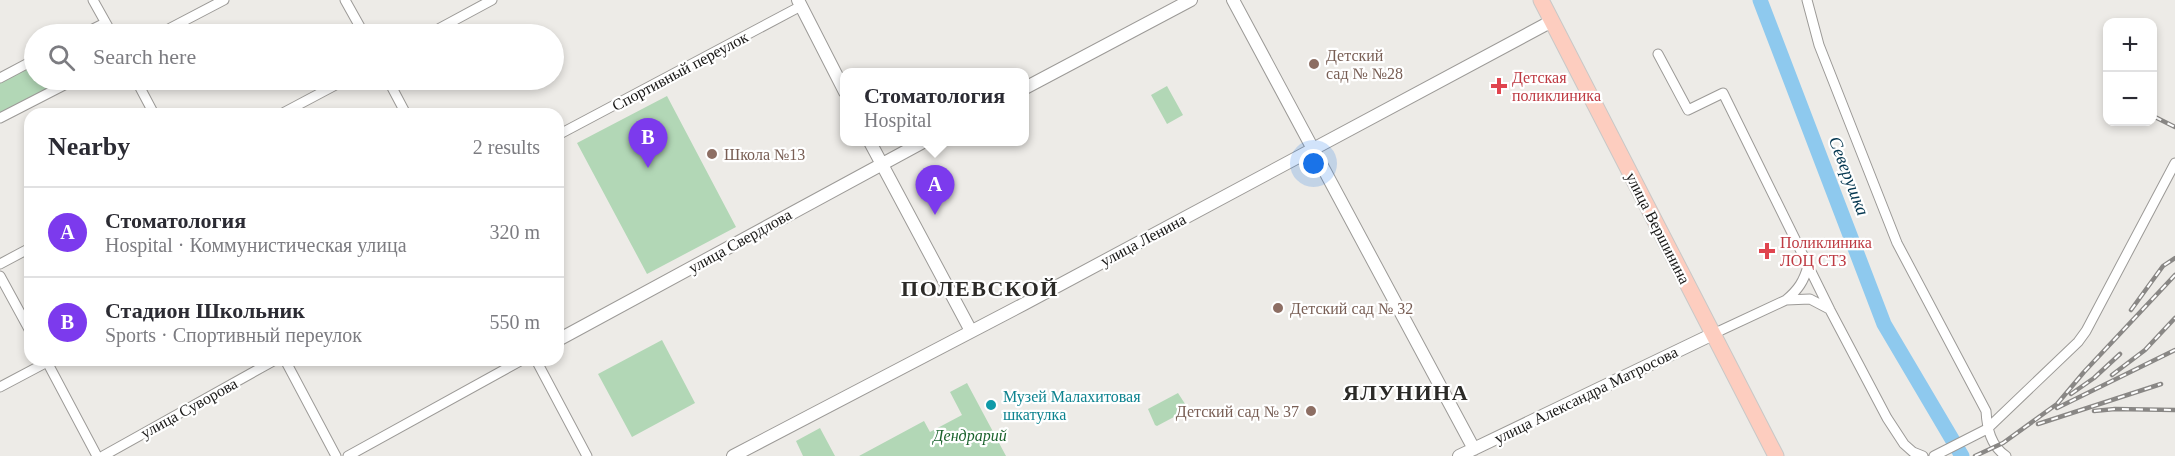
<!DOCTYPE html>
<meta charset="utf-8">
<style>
:root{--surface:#fff;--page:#f7f7f7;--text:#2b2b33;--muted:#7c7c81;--line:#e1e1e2;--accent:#7c3aed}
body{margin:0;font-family:"Times New Roman",serif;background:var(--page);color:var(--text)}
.controls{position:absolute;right:18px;top:18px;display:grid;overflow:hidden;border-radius:12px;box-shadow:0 3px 9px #0003}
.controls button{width:54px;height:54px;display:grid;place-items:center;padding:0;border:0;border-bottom:2px solid var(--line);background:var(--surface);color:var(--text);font:30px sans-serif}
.you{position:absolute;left:1314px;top:164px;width:21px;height:21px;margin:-15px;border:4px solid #fff;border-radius:50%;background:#1a73e8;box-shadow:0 0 0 9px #1a73e833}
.badge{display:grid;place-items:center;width:39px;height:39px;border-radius:50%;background:var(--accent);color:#fff;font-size:20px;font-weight:700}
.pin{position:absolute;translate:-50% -50px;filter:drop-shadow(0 2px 3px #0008)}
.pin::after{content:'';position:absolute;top:32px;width:21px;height:18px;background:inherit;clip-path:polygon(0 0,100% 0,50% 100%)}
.popup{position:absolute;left:840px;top:68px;width:189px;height:78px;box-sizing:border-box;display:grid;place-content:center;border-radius:12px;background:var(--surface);filter:drop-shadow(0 2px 4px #0005);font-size:20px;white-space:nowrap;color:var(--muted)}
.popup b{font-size:22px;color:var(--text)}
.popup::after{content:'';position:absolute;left:50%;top:100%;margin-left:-12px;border:12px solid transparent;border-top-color:var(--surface)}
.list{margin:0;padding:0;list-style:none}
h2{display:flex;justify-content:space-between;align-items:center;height:78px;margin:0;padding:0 24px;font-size:26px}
h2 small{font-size:20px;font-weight:400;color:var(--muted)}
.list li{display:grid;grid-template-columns:39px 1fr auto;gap:18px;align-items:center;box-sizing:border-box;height:90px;padding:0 24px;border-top:2px solid var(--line)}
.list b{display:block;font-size:22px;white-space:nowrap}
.list p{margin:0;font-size:20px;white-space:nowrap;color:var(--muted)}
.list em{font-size:20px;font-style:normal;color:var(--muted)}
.icon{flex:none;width:33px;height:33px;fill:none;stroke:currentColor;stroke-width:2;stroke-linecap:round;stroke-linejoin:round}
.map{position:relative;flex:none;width:2175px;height:456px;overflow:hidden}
.search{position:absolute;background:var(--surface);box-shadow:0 3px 9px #0003;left:24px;top:24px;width:540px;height:66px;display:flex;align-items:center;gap:15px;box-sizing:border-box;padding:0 21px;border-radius:33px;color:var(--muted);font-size:22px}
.panel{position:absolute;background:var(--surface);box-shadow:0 3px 9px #0003;left:24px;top:108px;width:540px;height:258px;border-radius:18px}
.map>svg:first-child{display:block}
.green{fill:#b2d7b6}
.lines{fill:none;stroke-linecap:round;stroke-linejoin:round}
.river{stroke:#8ec9ee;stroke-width:15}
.minor-casing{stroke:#9c9a97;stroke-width:11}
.tertiary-casing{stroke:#9c9a97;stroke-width:14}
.primary-casing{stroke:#c8c8c7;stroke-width:17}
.minor{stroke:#fff;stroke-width:9}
.tertiary{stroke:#fff;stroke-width:12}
.primary{stroke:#fdcdbf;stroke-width:15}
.rail-casing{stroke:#898785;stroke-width:4.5}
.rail{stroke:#fff;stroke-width:2;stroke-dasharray:7;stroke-linecap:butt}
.education-dot{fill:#8d6e63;stroke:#fff;stroke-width:2}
.health-dot{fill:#e0444e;stroke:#fff;stroke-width:2}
.culture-dot{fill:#0f9aa8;stroke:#fff;stroke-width:2}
.labels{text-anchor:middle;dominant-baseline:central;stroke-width:4.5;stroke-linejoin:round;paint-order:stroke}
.education-label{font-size:16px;fill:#785e54;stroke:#fff;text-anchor:start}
.street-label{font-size:16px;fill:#191817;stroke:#fff}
.health-label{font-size:16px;fill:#be3a42;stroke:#fff;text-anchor:start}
.culture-label{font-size:16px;fill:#0d838f;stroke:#fff;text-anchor:start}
.park-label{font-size:16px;font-style:italic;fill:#1b632d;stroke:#fff}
.water-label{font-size:18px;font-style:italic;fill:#043750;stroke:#fff}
.district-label{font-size:22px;font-weight:bold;letter-spacing:1.5px;fill:#2b2a27;stroke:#fff}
</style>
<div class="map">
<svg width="2175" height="456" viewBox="0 0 2175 456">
<rect width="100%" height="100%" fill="#edebe7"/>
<!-- green -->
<path class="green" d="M34,62V80H67L0,115V80Z
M1167,86L1183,115L1167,124L1151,95Z
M667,96L736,227L647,274L577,143Z
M662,340L695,403L632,437L598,374Z
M967,383L1006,456H859L924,421L930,432L962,415L950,392Z
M1178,393L1187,407V410L1157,426L1155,425L1148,409Z
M820,428L835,456H803L796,441Z"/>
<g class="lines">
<!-- river -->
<path class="river" d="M1760,0L1884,324L1962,456"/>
<!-- minor casing -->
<g class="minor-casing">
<path id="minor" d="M93,0L112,34
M345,0L364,34
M1807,0L1819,45L1897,243L1986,411C1987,429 1991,446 2006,456
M83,34L105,23
M159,34L224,0
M429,34L492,0
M1658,54L1688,110L1723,93L1830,310L1887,418L1904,444L1913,452L1923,456
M0,78L34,60
M136,80L154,114
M388,80L406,114
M281,114L345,80
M0,118L74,80
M558,135L801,6
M0,264L30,248
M0,276L30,331
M1786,300C1798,290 1804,281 1808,266
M1713,334L1786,300L1810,299L1829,309
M46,360L97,456
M285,360L336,456
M536,360L587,456
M0,387L51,360
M103,456L275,360
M348,456L522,360
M1934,456L1987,429L2078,342L2086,331L2175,163"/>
</g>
<!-- tertiary casing -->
<g class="tertiary-casing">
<path id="tertiary" d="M798,0L845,92
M1233,0L1474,449
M1025,88L1191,0
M870,142L971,331
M558,340L923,142
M733,456L1024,304L1552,21
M1459,456L1713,334"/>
</g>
<!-- primary casing -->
<g class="primary-casing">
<path id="primary" d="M1541,0L1776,456"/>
</g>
<!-- minor -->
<use href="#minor" class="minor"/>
<!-- tertiary -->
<use href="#tertiary" class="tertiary"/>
<!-- primary -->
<use href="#primary" class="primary"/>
<!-- rail casing -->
<g class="rail-casing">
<path id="rail" d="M2155,117L2175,127
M2131,310L2163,266L2175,258
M2112,375L2145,350L2175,318
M2071,394L2094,378L2120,354
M2057,408L2175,350
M2094,411L2115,409L2175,410
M2038,424L2161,384
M1975,456L2003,443L2057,404L2084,372L2175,275"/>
</g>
<!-- rail -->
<use href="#rail" class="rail"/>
</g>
<!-- markers -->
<g class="education-dot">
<circle cx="1314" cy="64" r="6"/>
<circle cx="712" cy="154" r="6"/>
<circle cx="1278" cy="308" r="6"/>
<circle cx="1311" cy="411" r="6"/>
</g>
<g class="health-dot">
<path d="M1496 77h6v6h6v6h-6v6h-6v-6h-6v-6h6z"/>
<path d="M1764 242h6v6h6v6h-6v6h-6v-6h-6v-6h6z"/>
</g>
<circle class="culture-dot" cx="991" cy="405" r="6"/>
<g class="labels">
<!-- education labels -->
<g class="education-label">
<text x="1326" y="55">Детский<tspan x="1326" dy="18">сад № №28</tspan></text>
<text x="724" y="154">Школа №13</text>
<text x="1290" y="308">Детский сад № 32</text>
<text x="1299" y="411" text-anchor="end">Детский сад № 37</text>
</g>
<!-- street labels -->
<g class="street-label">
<text transform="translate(680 71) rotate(-28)">Спортивный переулок</text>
<text transform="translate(1658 228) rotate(63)">улица Вершинина</text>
<text transform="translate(1143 240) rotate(-28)">улица Ленина</text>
<text transform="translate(740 241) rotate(-29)">улица Свердлова</text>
<text transform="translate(1586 395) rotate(-26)">улица Александра Матросова</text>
<text transform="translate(189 408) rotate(-29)">улица Суворова</text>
</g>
<!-- health labels -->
<g class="health-label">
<text x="1512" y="77">Детская<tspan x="1512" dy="18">поликлиника</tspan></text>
<text x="1780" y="242">Поликлиника<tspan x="1780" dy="18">ЛОЦ СТЗ</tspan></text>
</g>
<!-- culture labels -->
<g class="culture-label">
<text x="1003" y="396">Музей Малахитовая<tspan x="1003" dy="18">шкатулка</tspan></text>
</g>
<!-- park labels -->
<g class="park-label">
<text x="970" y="435">Дендрарий</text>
</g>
<!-- water labels -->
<g class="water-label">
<text transform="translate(1849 176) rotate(69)">Северушка</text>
</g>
<!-- district labels -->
<g class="district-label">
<text x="980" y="288">ПОЛЕВСКОЙ</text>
<text x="1406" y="392">ЯЛУНИНА</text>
</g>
</g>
</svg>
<div class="controls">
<button>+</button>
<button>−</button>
</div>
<div class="you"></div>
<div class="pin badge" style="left:935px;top:215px">A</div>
<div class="popup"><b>Стоматология</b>Hospital</div>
<div class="pin badge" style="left:648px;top:168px">B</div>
<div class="search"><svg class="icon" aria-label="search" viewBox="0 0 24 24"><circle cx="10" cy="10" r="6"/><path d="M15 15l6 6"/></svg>Search here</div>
<section class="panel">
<h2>Nearby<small>2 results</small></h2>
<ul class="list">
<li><span class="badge">A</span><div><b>Стоматология</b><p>Hospital · Коммунистическая улица</p></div><em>320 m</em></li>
<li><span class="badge">B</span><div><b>Стадион Школьник</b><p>Sports · Спортивный переулок</p></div><em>550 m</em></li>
</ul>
</section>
</div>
